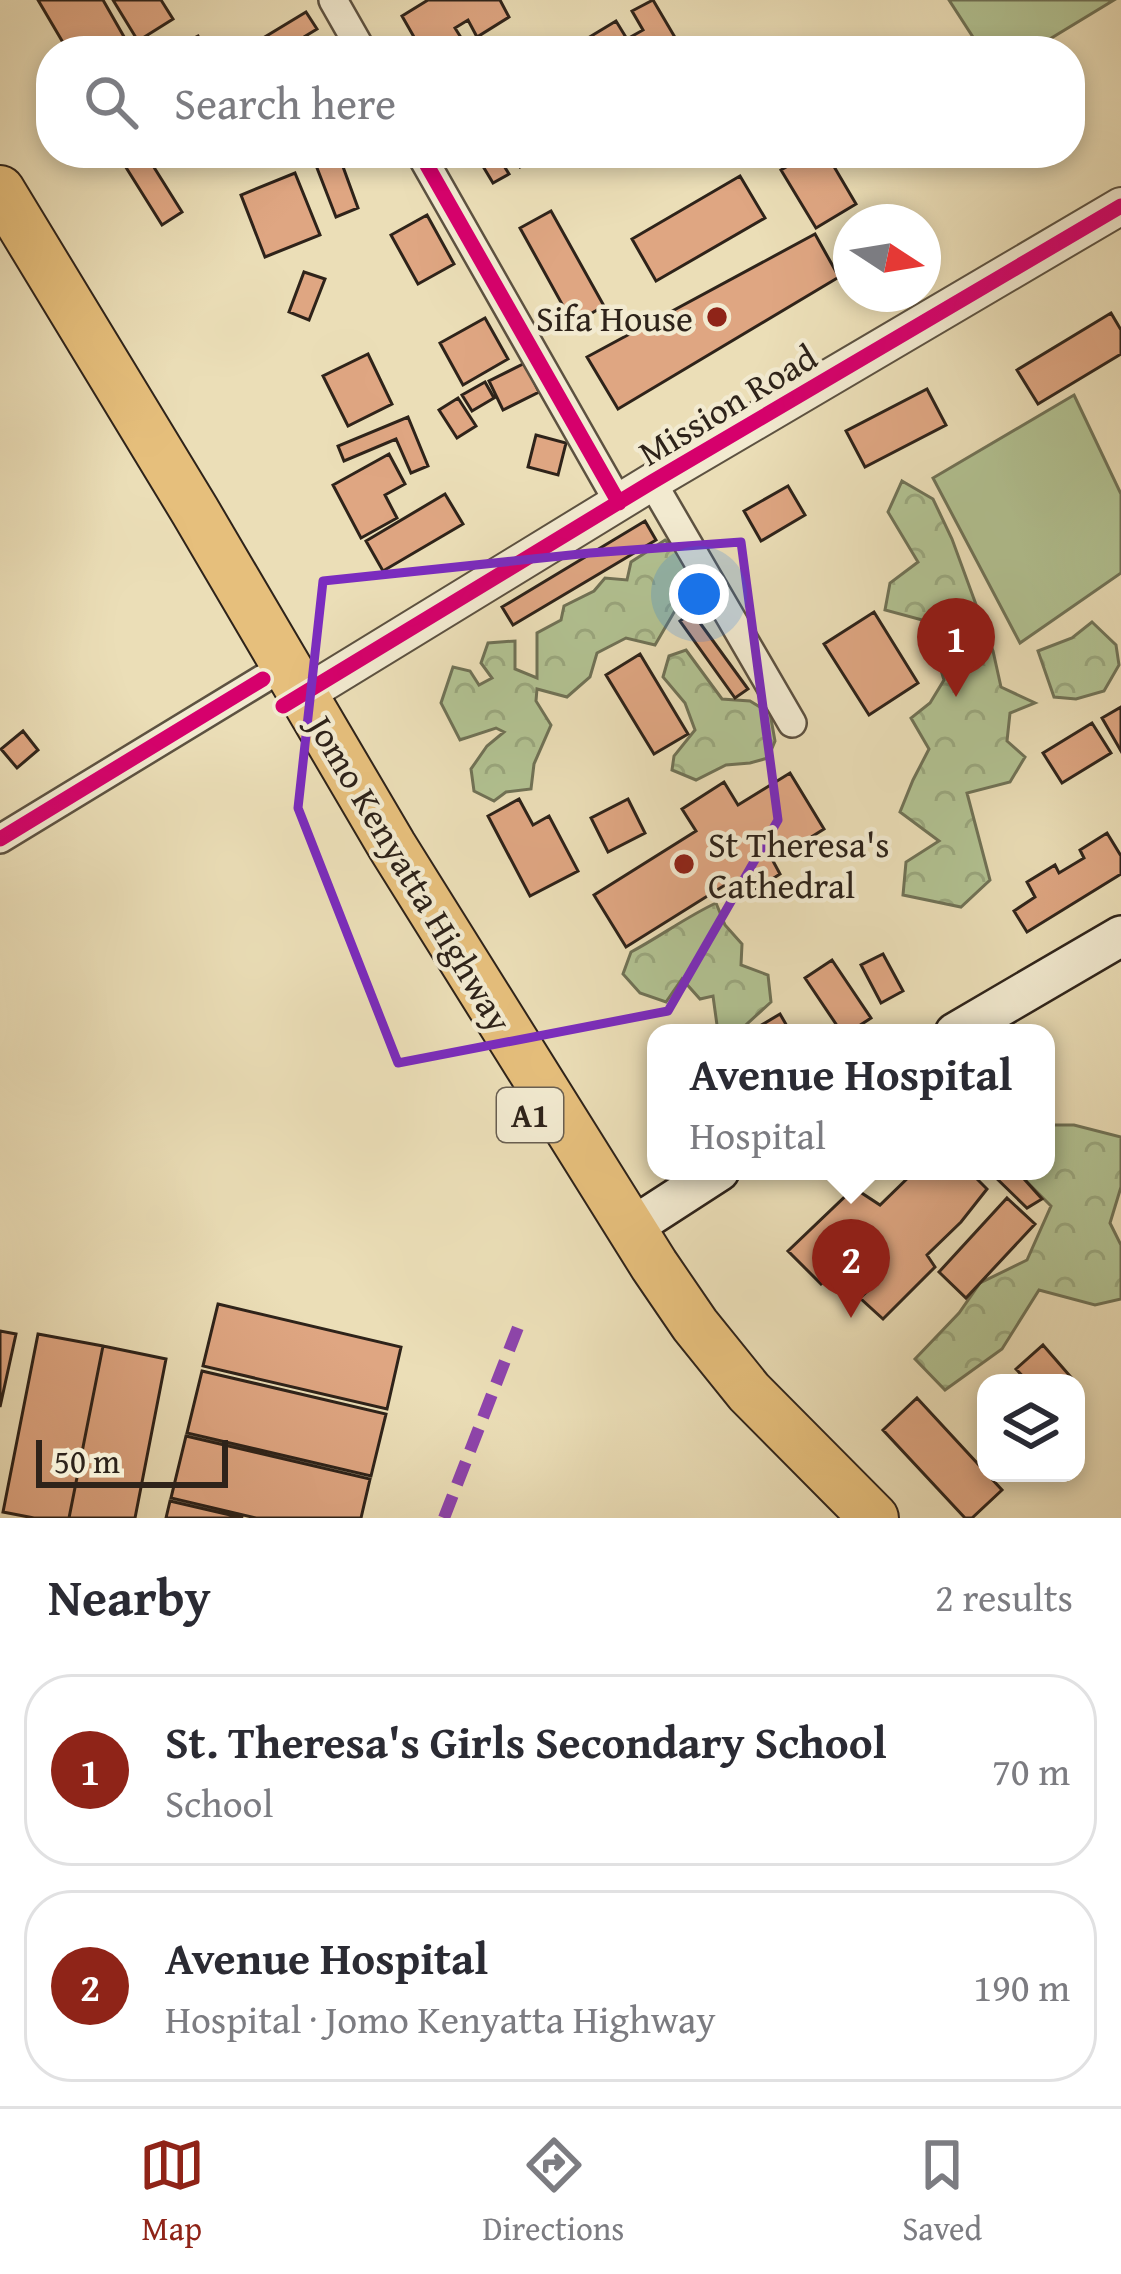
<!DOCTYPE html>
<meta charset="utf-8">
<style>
:root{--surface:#fff;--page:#f2f2f3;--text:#2b2b33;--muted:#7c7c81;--line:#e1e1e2;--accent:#8f2418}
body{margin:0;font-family:"Gentium Book Plus",serif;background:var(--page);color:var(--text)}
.controls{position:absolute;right:36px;bottom:36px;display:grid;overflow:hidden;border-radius:24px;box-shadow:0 6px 18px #0003}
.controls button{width:108px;height:108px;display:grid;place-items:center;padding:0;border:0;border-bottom:3px solid var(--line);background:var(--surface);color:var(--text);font:60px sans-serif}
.compass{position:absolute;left:833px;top:204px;width:108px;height:108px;border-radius:50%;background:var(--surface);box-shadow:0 6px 18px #0003;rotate:102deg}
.scale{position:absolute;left:36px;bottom:30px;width:192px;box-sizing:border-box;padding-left:12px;border:6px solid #2e231a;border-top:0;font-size:33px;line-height:42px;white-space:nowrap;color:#2e231a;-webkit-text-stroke:9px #f2ead0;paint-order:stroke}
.you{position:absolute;left:699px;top:594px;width:42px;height:42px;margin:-30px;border:9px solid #fff;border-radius:50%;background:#1a73e8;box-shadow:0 0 0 18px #1a73e833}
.badge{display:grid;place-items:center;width:78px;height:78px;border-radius:50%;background:var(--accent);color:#fff;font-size:39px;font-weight:700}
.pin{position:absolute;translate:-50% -99px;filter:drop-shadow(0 3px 6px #0008)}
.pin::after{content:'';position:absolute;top:63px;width:42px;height:36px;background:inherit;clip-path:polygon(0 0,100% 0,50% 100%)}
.popup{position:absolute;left:647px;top:1024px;width:408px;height:156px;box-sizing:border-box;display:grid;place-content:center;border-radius:24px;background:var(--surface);filter:drop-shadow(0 3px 9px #0005);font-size:39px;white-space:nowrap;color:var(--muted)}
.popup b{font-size:45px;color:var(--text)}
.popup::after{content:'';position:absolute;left:50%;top:100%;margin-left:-24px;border:24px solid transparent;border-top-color:var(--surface)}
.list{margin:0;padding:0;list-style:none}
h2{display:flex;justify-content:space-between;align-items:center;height:156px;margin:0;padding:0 48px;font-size:51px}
h2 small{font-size:39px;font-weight:400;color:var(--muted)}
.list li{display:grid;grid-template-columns:78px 1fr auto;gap:36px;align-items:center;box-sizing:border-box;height:192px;margin:0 24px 24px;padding:0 24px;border:3px solid var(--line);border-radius:48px}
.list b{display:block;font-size:45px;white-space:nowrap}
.list p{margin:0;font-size:39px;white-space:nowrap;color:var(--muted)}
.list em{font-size:39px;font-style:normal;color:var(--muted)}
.icon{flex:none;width:66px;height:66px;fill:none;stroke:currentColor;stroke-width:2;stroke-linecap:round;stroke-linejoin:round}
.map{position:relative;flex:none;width:1121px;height:1518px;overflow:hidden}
.search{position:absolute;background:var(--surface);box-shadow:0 6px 18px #0003;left:36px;right:36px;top:36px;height:132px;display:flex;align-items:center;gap:30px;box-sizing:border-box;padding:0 42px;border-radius:48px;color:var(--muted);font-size:45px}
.sheet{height:588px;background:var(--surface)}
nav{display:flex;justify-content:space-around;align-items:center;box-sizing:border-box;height:168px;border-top:3px solid var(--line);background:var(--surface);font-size:33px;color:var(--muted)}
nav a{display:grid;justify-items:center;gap:6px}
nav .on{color:var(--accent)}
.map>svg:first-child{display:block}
.forest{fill:url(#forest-crowns);stroke:#707256;stroke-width:3}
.pitch{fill:#b2c292;stroke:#707256;stroke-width:3}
.building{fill:#dfa682;stroke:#2e231a;stroke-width:3}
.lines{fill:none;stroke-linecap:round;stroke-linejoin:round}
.minor-casing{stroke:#5d5241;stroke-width:32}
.tertiary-casing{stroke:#5d5241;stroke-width:40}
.secondary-casing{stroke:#2e231a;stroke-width:44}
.trunk-casing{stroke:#2e231a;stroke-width:52}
.minor{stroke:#f2ead0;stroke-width:27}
.tertiary{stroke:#f2ead0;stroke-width:36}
.secondary{stroke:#f2ead0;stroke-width:39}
.trunk{stroke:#e6bf7c;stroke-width:48}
.quiet{stroke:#8e44ad;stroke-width:12;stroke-dasharray:24 12;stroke-linecap:butt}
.cycleway-casing{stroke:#f2ead0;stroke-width:22}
.cycleway{stroke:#d6006c;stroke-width:15}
.marked{fill:none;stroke:#7b2cbf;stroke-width:9;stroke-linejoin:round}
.poi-dot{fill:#8f2418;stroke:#f2ead0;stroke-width:4.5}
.labels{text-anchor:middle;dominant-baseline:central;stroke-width:9;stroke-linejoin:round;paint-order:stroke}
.shield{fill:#f2ead0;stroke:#695f51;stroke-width:3}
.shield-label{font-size:33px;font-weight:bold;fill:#2e231a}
.poi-label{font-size:36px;fill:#2e231a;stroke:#f2ead0;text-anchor:end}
.street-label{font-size:36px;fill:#2e231a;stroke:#f2ead0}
</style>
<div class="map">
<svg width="1121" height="1518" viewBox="0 0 1121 1518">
<defs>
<pattern id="forest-crowns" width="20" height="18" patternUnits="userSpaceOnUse" patternTransform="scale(3)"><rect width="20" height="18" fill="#b2c292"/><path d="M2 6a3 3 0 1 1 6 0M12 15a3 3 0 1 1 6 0" fill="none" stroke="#99a67d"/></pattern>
</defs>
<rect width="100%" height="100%" fill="#ebdeb7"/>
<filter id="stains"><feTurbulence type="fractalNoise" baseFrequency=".00167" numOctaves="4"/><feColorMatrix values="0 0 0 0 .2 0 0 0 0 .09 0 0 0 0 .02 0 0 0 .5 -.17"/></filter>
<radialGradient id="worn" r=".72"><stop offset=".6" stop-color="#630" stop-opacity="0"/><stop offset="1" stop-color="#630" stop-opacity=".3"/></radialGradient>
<!-- forest -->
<path class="forest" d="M902,481L933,499L952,539L993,651L1001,687L1035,703L1010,713L1007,741L1025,757L1010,782L967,793L990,880L961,907L903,895L906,862L939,841L900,812L913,780L929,749L911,718L930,703L944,680L926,621L885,610L890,583L918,562L888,512Z
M665,540L682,554L704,597L680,602L655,645L626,638L597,653L590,677L567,697L537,689L536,701L551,725L534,764L531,789L506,792L494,801L474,791L471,769L487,746L504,732L496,728L460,740L441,703L453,667L470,671L479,685L492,678L481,663L488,643L515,641V669L537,678V633L561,620L564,606L594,591L605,578L627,580L631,562Z
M1092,622L1116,645L1119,665L1104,691L1076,699L1054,697L1038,651L1072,638Z
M686,650L722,699L750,701L770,713L775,741L768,758L750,763L726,765L696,780L672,770L674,756L695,730L685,703L663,677L669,656Z
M716,903L725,925L742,944L741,965L768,975L771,1002L737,1033H728L717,1025L713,996L700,999L682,979L666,1002L640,993L623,974L631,952C661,936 686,917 716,903Z
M1046,1125H1074L1121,1137V1187L1110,1223L1121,1245V1299L1095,1305L1039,1290L1002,1349L945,1390L915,1359L959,1313L980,1283L1027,1260L1051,1206L1024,1179V1171H1046Z"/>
<!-- pitch -->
<path class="pitch" d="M949,0H1114L1030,51H982Z
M1074,395L1121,494V573L1020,643L933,478Z"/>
<!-- building -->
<path class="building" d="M38,0H103L127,42L112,51H68Z
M113,0H161L173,19L138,41Z
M428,0H500L509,17L477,37L468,20L455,28L465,44L453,51H422L402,16Z
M653,0L683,51H589L583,41L616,21L627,39L643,30L632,11Z
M306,12L317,29L281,51H258L253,44Z
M198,36L206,51H170Z
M117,153H145L182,212L162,225Z
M316,153H338L358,208L336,217L312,155Z
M475,153H543L520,167L512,155L501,161L509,174L493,183Z
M810,153H826L856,204L816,228L781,170Z
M295,173L320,235L265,257L241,195Z
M740,176L765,218L656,281L632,239Z
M551,211L604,306L573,324L520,228Z
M427,215L454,264L418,284L391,235Z
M815,234L839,277L618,409L587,357Z
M304,272L325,279L309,320L289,312Z
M1111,313L1121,330V354L1038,404L1017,370Z
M485,318L508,359L463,385L440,343Z
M368,354L392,404L348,426L323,376Z
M525,363L539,392L503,410L489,381Z
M485,382L494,398L472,411L462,395Z
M927,389L946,425L865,467L846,431Z
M458,398L476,426L457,438L439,410Z
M408,417L428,466L411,473L396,439L344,461L338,446Z
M536,435L566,443L558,475L528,467Z
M389,454L405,484L385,495L397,518L361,538L333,485Z
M788,486L805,515L761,541L744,511Z
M445,494L463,524L383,571L366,541Z
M645,521L656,540L513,625L502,607Z
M692,612L748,689L735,698L680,621Z
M874,612L918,683L869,715L824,644Z
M640,654L688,734L654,754L606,675Z
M1121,707V751L1102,718Z
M1092,723L1111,753L1062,783L1043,753Z
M23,731L38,750L17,768L1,749Z
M790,773L824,829L773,861L780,874L744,897L733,880L626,947L594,895L696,831L682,809L724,782L738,805Z
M519,799L533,825L549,816L578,871L530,896L488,816Z
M628,799L645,833L608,852L591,818Z
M1107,833L1121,856V874L1027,932L1014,911L1035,897L1027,882L1055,865L1059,873L1084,858L1080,850Z
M883,954L903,991L881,1003L861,965Z
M832,960L871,1018L848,1033H842L805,978Z
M780,1014L791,1033H755L753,1030Z
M915,1171H969L987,1189L961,1222L927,1255L935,1267L883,1319L860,1298L871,1288L880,1270L872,1262L852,1281L840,1287L831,1276L821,1284L788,1251L854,1188L880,1205Z
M989,1171H1017L1042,1199L1027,1208Z
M1007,1198L1035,1224L966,1298L939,1272Z
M218,1304L401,1347L387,1409L203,1366Z
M0,1331L16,1334L0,1407Z
M38,1334L103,1346L69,1518H34L3,1512Z
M1043,1345L1076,1383H1029L1016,1369Z
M103,1346L166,1359L135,1518H69Z
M202,1371L386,1414L371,1476L187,1433Z
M917,1398L1002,1490L972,1518H965L883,1430Z
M186,1436L370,1479L361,1518H256L171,1498Z
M170,1501L243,1518H166Z"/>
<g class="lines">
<!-- minor casing -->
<g class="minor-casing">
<path id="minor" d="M333,0L362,51
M420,153L619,503
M652,482L792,723
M0,839L263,679"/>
</g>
<!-- tertiary casing -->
<g class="tertiary-casing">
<path id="tertiary" d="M304,695L652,482L1121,206"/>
</g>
<!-- secondary casing -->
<g class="secondary-casing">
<path id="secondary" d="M955,1033L1121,936
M631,1228L719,1171"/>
</g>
<!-- trunk casing -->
<g class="trunk-casing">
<path id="trunk" d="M0,190L195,511L392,846L654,1265L695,1325L749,1392L874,1518"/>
</g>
<!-- minor -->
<use href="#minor" class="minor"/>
<!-- tertiary -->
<use href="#tertiary" class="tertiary"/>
<!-- secondary -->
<use href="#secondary" class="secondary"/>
<!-- trunk -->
<use href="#trunk" class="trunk"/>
<!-- quiet -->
<path class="quiet" d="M444,1518L522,1317"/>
<!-- cycleway casing -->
<g class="cycleway-casing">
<path id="cycleway" d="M420,153L619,503
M283,706L652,482L1121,206
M0,839L263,679"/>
</g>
<!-- cycleway -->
<use href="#cycleway" class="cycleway"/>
</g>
<!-- marked area -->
<path class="marked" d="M741,542L778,820L668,1011L398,1063L298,808L323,581L590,553Z"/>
<!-- markers -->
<g class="poi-dot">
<circle cx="717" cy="317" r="12"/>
<circle cx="684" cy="864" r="12"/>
</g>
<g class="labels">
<!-- shield labels -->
<rect class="shield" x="497" y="1088" width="66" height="54" rx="9"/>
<g class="shield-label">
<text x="530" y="1115">A1</text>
</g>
<!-- poi labels -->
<g class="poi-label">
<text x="693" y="317">Sifa House</text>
<text x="708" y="843" text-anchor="start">St Theresa's<tspan x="708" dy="41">Cathedral</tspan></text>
</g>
<!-- street labels -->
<g class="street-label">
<text transform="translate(727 404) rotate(-31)">Mission Road</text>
<text transform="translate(411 873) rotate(59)">Jomo Kenyatta Highway</text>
</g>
</g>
<rect width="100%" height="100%" filter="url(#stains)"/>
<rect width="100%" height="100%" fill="url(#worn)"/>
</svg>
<div class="controls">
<button><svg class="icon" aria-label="layers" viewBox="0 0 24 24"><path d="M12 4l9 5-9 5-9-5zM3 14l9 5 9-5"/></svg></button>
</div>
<svg class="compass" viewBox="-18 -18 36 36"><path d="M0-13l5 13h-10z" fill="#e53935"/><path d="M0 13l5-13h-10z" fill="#7c7c81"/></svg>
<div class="scale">50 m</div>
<div class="you"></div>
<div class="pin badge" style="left:956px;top:697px">1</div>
<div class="pin badge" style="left:851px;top:1318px">2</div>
<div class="popup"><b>Avenue Hospital</b>Hospital</div>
<div class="search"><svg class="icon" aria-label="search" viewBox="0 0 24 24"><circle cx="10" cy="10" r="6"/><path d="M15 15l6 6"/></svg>Search here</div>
</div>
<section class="sheet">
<h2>Nearby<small>2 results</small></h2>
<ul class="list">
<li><span class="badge">1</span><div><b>St. Theresa's Girls Secondary School</b><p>School</p></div><em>70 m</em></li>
<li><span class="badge">2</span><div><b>Avenue Hospital</b><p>Hospital · Jomo Kenyatta Highway</p></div><em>190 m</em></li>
</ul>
</section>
<nav>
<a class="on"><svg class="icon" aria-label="map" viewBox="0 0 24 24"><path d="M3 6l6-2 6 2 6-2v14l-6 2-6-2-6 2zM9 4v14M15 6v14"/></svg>Map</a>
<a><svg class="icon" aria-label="directions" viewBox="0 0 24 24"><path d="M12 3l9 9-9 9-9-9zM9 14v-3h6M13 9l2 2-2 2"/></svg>Directions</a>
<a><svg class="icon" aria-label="saved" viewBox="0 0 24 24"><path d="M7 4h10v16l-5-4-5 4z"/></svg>Saved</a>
</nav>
